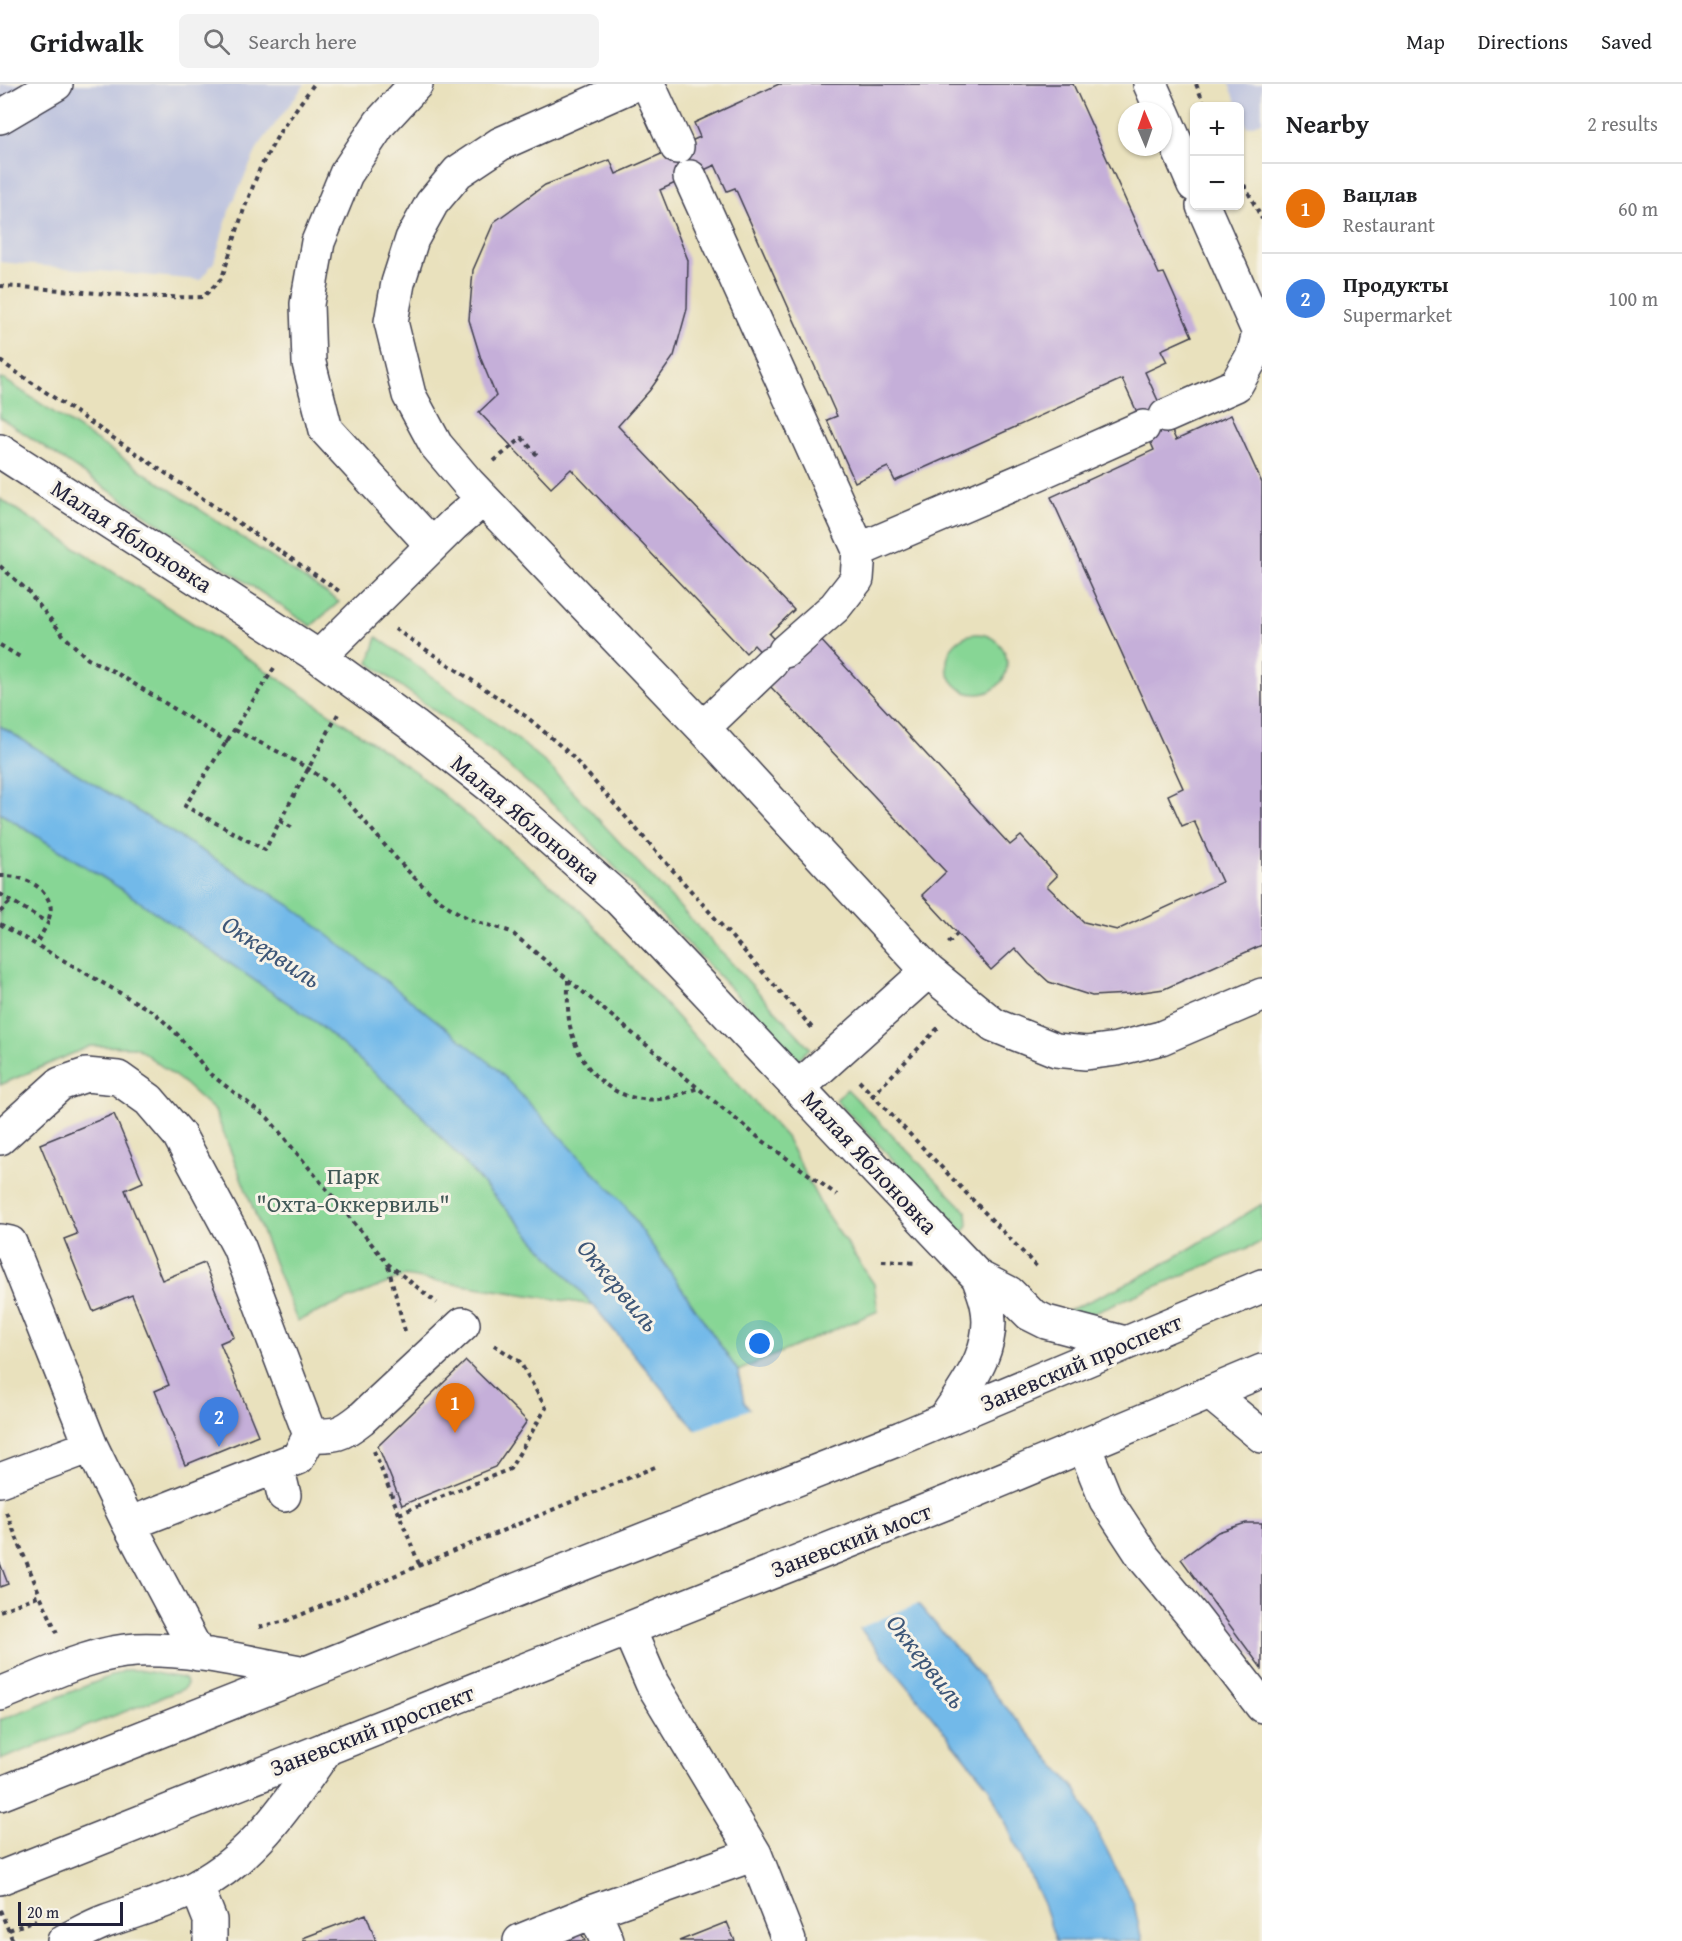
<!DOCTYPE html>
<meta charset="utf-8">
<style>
:root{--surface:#fff;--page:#f2f2f2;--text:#202124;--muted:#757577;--line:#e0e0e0;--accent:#b5179e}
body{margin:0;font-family:"Gentium Book Plus",serif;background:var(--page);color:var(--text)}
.controls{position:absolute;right:18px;top:18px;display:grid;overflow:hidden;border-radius:9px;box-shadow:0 2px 4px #0004}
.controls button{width:54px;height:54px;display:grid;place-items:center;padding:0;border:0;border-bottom:2px solid var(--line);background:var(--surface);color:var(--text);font:30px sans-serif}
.compass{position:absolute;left:1118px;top:18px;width:54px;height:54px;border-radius:50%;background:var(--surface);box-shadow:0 2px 4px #0004;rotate:358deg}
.scale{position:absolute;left:18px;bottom:15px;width:105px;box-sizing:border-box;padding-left:6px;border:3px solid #22223b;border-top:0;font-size:16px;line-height:21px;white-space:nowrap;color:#22223b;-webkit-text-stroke:4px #f7f3e8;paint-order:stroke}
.you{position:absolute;left:760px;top:1260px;width:21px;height:21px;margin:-15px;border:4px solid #fff;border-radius:50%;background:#1a73e8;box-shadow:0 0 0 9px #1a73e833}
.badge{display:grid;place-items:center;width:39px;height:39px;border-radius:50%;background:var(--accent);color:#fff;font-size:20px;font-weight:700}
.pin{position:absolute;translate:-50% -50px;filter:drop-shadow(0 2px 3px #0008)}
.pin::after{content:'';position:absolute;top:32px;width:21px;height:18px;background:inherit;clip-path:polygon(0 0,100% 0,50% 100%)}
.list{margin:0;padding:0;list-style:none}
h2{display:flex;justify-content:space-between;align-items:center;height:78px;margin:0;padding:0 24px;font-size:26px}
h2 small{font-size:20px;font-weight:400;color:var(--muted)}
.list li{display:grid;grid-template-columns:39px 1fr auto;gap:18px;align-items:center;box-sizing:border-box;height:90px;padding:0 24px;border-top:2px solid var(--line)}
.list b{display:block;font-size:22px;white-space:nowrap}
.list p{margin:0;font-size:20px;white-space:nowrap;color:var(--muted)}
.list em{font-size:20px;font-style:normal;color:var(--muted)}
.icon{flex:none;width:33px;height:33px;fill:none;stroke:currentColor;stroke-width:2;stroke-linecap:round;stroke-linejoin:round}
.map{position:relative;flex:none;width:1262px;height:1857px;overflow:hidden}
header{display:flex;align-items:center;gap:36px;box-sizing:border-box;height:84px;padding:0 30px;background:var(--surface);border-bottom:2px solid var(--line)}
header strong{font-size:28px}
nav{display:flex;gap:33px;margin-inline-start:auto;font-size:21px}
.search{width:420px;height:54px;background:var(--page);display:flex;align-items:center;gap:15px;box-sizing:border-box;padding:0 21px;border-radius:9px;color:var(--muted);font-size:22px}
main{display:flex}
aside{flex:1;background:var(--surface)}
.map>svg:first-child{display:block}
.industrial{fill:#bdc3de}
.green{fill:#87d695;stroke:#547c68;stroke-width:1.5}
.water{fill:#72b9e9;stroke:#4a6e92;stroke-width:1.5}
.pier{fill:#e9e1bd}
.building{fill:#c5afd9;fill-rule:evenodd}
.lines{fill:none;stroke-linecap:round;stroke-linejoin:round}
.minor-casing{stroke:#403f4e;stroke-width:36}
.major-casing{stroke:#403f4e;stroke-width:36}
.path{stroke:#403f4e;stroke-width:4;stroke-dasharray:4.5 4.5;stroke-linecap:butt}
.minor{stroke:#fff;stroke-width:33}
.major{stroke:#fff;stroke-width:33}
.path-bridge{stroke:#403f4e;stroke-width:4;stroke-dasharray:4.5 4.5;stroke-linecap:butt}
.labels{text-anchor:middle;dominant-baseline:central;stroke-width:6;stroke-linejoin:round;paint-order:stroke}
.street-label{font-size:24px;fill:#22223b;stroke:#f7f3e8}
.park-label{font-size:24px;fill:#405856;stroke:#f7f3e8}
.water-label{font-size:26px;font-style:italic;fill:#3e5778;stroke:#f7f3e8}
</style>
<header>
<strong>Gridwalk</strong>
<div class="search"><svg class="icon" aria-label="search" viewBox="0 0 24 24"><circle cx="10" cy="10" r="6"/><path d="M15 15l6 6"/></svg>Search here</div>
<nav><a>Map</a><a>Directions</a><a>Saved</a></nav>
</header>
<main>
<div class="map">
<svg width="1262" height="1857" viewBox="0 0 1262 1857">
<rect width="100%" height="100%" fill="#f7f3e8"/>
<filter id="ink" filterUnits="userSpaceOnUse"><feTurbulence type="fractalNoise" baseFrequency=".0167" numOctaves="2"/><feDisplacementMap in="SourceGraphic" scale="12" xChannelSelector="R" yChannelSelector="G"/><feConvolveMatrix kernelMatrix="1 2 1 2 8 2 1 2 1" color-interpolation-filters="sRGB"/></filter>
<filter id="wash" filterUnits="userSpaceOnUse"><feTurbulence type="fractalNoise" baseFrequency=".008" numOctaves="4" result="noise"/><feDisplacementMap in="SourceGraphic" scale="24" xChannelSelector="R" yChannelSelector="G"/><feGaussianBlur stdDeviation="1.35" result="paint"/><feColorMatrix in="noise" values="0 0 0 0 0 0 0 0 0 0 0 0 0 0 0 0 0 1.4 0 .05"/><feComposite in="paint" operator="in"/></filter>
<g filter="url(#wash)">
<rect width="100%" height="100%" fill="#e9e1bd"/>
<!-- industrial -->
<path class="industrial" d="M0,0H305L258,63L229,127L214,178L200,196L0,178Z
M1229,0H1262V38L1247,43Z"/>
<!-- green -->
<path class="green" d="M0,295L5,296L339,518L311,542L0,333Z
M0,415L276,593L417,689L576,822L786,1053L823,1125L874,1200L878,1227L738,1287L623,1119L291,822L0,642Z
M947 580a30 30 0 1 1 60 0a30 30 0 1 1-60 0Z
M377,553L516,654L549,682L810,964L798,975L564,730L493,669L369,579Z
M0,729L112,799L317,939L413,1022L593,1221L404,1192L297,1237L215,1027L184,999L136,963L90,962L0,1001Z
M847,1005L967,1128L968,1141L963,1149L836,1016Z
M1262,1120V1158L1090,1230H1061L1139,1194L1191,1164Z
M126,1586H138L182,1594L186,1596L187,1600L183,1605L0,1676V1636Z"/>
<!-- water -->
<path class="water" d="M0,642L291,822L494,982L623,1119L738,1287L744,1318L950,1557L1077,1707L1134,1820L1142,1857H1056L1043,1820L989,1703L910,1605L593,1221L413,1022L317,939L112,799L0,729Z"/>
<!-- pier -->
<path class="pier" d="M752,1324L921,1518L857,1545L693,1347Z"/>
<g id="blocks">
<!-- building -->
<path class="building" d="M779,0H1073L1159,190L1164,189L1192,252L1161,266L1167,278L1145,288L1176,356L1231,331L1262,399V861L1164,905L1129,910L1092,912L1049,898L1029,880L1015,864L991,886L922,811L946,788L769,601L771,579L754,561L746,569L571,385L551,404L479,328L496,312L481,275L469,236L473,186L494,138L545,101L610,76L616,90L700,53L694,39ZM715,81L727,107L735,104L837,332L827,336L855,398L888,383L895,397L1122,295L1154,366L1051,413L1183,704L1168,711L1182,742L1194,737L1222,798L1117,846L1084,838L1047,802L1057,792L1021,752L1010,761L818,553L794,576L769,550L794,526L618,342L650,306L674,272L687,225L688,176L660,106Z
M114,1030L143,1098L125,1106L162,1196L204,1179L234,1253L220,1259L258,1351L185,1381L155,1307L169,1301L132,1211L93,1227L64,1155L77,1150L40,1060Z
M466,1277L527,1337L495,1383L402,1421L378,1362Z
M1246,1439H1262V1585L1181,1475L1218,1448Z
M0,1479L8,1500L0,1503Z
M366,1830L376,1857H304L303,1854Z
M727,1838L735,1857H679Z
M578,1842L585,1857H545Z"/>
</g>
</g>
<g filter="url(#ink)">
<use href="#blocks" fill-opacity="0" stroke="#403f4e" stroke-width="1.5"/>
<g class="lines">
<!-- minor casing -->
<g class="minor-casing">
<path id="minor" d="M416,0L380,39L346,90L318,158L307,220L309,279L326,346L432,461
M635,0L500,60L458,88L432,119L412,155L398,199L391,238L409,311L436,361L468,399L703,644L928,887L799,1003
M648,0L677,63
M1150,0L1162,27
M1163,29L1194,101
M0,33L56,0
M690,93L859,466L857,495L835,523L785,567
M1166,332L1236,301L1253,271L1259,249L1203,122
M0,367L319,573L414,642L492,703L619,815L978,1193L1009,1209L1030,1230L1046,1238L1125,1259
M859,466L1037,390L1143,343
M319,573L454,440L483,415
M703,644L771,579
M928,887L994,941L1056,966L1086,969L1117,965L1161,954L1262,911
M0,1054L60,1000L86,991L118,994L149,1016L179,1051L239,1163L310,1351L298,1374L129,1440
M0,1157L10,1159L91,1362
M1210,1309L1262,1352
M944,1336C967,1301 997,1265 987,1220C985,1211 981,1201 978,1193
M310,1351C335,1352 341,1351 361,1335L463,1240
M1084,1362L1106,1416L1144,1474L1191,1530L1262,1622
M277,1382L284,1411
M0,1396L91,1362L129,1440L198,1570
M0,1610C42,1594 90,1568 136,1566C193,1564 250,1579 305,1589
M755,1770L789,1857
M197,1803L210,1836V1857
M594,1827L607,1857
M64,1857C78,1850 92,1842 106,1837C136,1826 168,1818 196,1803C254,1773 291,1716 327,1664
M520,1857L594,1827L755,1770L652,1599L629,1546"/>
</g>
<!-- major casing -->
<g class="major-casing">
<path id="major" d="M0,1710L901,1354L1262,1202
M0,1794L958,1414L1262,1287"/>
</g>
<!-- path -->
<path class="path" d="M1196,0L1205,22
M1240,93L1262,135
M0,202C68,205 135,215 203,213L222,194L243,128L260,84L281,46L314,0
M0,277L339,507
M494,377L522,354L537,371
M0,482L27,506L64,552L88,575L115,588L228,658
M395,545L527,633L570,670L814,946
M0,561L20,573
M274,584L185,722L265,766L280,737L295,745
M280,737L339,628
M0,792C20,791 44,800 50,820C52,826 49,833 48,839
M0,810L48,839L36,860
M0,828L11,817
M0,840L155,929L178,951L210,990L268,1034L388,1180L437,1219
M948,859L957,850
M568,896C568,911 567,927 570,942C581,991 619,1025 671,1013C680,1011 689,1007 698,1004L759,1054L837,1111
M859,997L1038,1184
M872,1012L941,941
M882,1177L918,1179
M388,1182L405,1247
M374,1367L419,1480
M6,1428L40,1511
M399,1430L510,1385L546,1324L520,1278L491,1259
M0,1527L40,1511L57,1549
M259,1543L286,1537L655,1383
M0,1826L13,1857
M9,1846L36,1836"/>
<!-- minor -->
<use href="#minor" class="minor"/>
<!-- major -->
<use href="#major" class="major"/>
<!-- path-bridge -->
<path class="path-bridge" d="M235,646C269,664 309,680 337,707C378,748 411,803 464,832C479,840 495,842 511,848L698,1004"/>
</g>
</g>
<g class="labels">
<!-- street labels -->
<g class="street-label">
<text transform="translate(132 452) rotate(33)">Малая Яблоновка</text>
<text transform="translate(526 735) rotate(40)">Малая Яблоновка</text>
<text transform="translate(870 1078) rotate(47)">Малая Яблоновка</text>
<text transform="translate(1081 1278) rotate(-23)">Заневский проспект</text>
<text transform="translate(851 1456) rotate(-21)">Заневский мост</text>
<text transform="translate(372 1646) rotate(-21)">Заневский проспект</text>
</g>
<!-- park labels -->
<g class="park-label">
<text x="353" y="1091">Парк<tspan x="353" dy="28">"Охта-Оккервиль"</tspan></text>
</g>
<!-- water labels -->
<g class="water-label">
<text transform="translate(272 867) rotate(33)">Оккервиль</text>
<text transform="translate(619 1201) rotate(50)">Оккервиль</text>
<text transform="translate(927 1577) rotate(52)">Оккервиль</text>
</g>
</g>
</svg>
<div class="controls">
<button>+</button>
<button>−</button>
</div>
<svg class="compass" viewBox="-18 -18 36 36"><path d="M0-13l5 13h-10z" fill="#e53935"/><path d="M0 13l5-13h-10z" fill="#757577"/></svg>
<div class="scale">20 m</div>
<div class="you"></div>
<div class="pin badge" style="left:455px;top:1349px;background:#e8710a">1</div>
<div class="pin badge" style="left:219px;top:1363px;background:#3f7fe0">2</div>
</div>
<aside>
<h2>Nearby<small>2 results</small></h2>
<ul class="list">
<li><span class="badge" style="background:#e8710a">1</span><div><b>Вацлав</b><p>Restaurant</p></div><em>60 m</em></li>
<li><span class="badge" style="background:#3f7fe0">2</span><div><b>Продукты</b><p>Supermarket</p></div><em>100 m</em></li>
</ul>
</aside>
</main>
